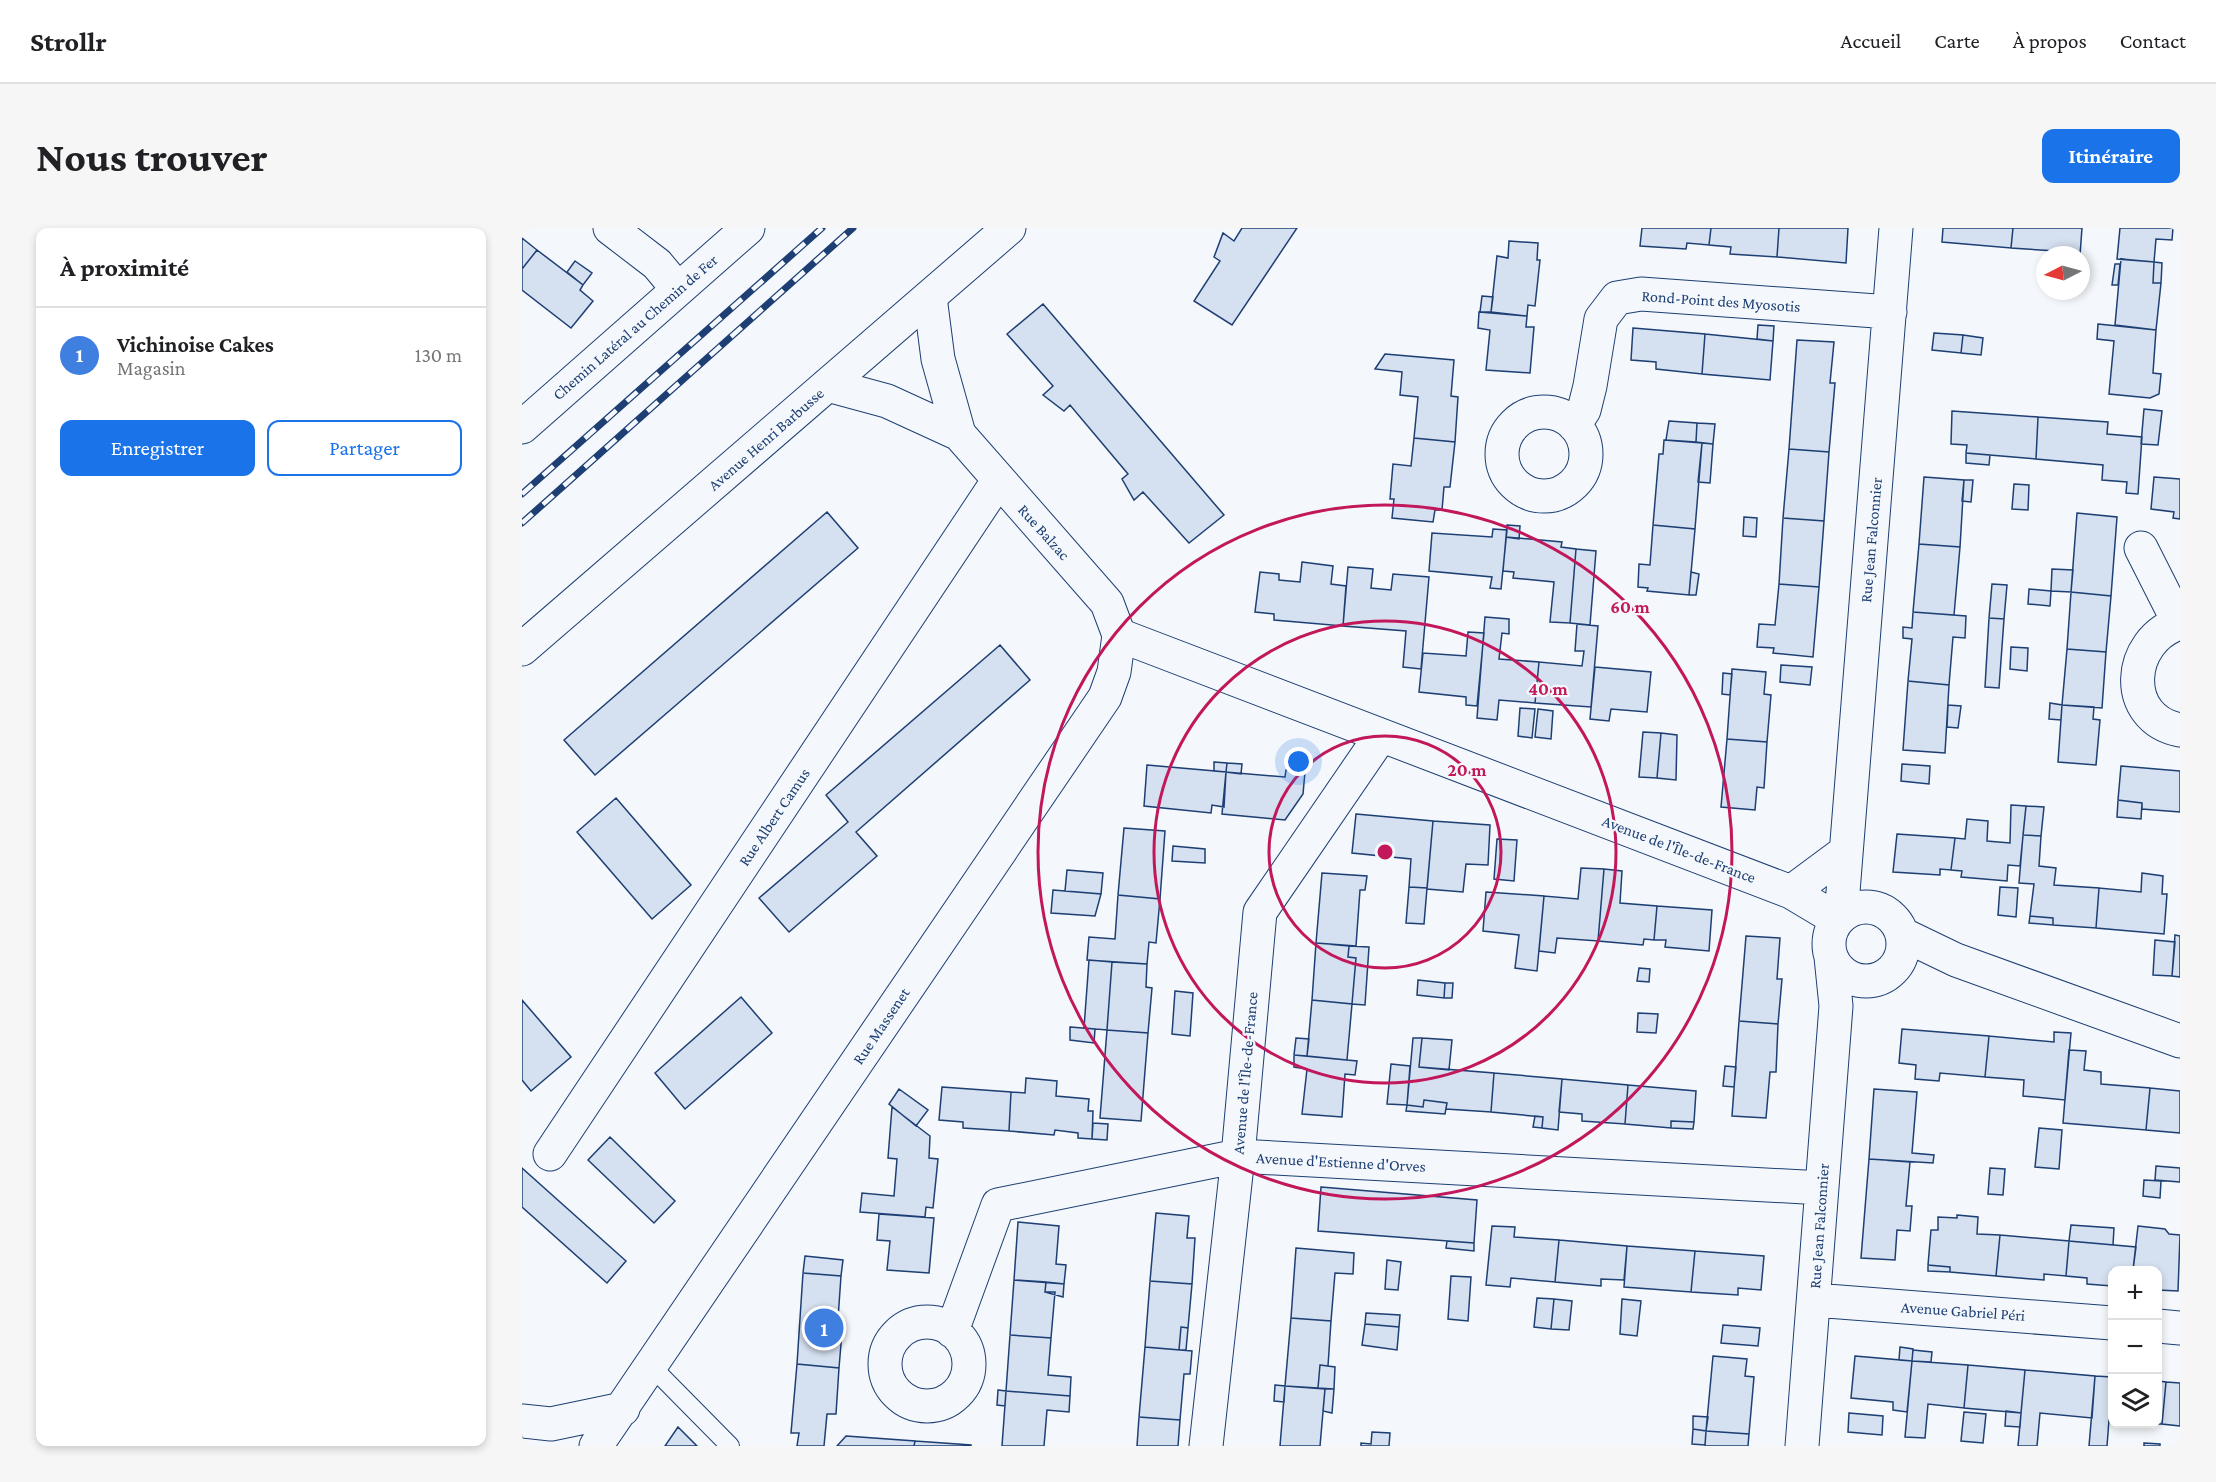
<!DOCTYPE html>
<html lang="fr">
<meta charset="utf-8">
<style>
:root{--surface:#fff;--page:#f6f6f6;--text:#202124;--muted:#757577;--line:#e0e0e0;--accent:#1a73e8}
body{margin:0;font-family:"Crimson Pro",serif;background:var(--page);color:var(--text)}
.controls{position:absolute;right:18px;bottom:18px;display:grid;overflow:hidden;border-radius:12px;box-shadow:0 3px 9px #0003}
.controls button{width:54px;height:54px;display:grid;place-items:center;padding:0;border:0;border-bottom:2px solid var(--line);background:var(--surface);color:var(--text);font:30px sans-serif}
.compass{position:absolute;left:1514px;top:18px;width:54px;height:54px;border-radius:50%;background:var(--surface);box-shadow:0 3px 9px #0003;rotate:264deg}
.you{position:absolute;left:777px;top:534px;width:21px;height:21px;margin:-15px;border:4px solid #fff;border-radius:50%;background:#1a73e8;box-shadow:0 0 0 9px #1a73e833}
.badge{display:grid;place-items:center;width:39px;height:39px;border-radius:50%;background:var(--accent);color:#fff;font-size:20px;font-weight:700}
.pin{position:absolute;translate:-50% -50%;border:3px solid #fff;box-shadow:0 2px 6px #0006}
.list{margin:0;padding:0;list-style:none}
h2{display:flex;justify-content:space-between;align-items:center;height:78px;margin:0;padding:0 24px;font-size:26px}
h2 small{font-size:20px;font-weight:400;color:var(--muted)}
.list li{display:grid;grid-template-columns:39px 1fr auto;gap:18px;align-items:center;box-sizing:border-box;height:96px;padding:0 24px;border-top:2px solid var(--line)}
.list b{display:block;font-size:22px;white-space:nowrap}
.list p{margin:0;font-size:20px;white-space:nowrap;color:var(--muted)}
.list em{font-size:20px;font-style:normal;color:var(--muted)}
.actions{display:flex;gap:12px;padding:18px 24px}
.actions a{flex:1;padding:14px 0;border:2px solid var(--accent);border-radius:12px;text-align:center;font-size:21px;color:var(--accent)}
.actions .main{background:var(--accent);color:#fff}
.icon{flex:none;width:33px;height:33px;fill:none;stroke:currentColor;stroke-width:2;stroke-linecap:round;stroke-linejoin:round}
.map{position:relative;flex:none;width:1658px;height:1218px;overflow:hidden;border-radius:12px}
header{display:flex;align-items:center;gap:36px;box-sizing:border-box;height:84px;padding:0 30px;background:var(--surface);border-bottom:2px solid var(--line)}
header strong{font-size:28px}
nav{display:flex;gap:33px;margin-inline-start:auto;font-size:21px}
.intro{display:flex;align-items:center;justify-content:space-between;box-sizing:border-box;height:144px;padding:0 36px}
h1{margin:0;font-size:42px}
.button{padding:15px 27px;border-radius:12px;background:var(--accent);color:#fff;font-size:21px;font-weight:700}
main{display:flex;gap:36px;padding:0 36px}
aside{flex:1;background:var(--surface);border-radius:12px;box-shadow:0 3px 9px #0003}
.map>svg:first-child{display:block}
.building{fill:#d5e0f0;stroke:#1d3f73;stroke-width:1.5}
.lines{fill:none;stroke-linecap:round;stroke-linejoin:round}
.lane-casing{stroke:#1d3f73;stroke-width:20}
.street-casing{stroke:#1d3f73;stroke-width:35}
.secondary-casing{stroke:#1d3f73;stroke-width:35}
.primary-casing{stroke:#1d3f73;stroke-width:35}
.lane{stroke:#f4f7fb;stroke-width:18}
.street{stroke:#f4f7fb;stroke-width:33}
.secondary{stroke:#f4f7fb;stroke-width:33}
.primary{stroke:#f4f7fb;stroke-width:33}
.rail-casing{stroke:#1d3f73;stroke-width:7}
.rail{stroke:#f4f7fb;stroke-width:4.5;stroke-dasharray:14;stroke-linecap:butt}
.ring{fill:none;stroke:#c2185b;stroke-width:3}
.labels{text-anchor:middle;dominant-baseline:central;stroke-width:4.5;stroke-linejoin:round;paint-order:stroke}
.street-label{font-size:16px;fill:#1d3f73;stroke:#f4f7fb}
.centre{fill:#c2185b;stroke:#f4f7fb;stroke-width:3}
.ring-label{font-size:18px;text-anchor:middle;font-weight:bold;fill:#c2185b;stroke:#f4f7fb;stroke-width:4.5;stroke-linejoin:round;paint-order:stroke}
</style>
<header>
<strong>Strollr</strong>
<nav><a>Accueil</a><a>Carte</a><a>À propos</a><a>Contact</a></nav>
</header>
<div class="intro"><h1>Nous trouver</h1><a class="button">Itinéraire</a></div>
<main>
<aside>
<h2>À proximité<small></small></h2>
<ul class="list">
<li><span class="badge" style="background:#3f7fe0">1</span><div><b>Vichinoise Cakes</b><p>Magasin</p></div><em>130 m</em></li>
</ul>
<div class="actions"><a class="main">Enregistrer</a><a>Partager</a></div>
</aside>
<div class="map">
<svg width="1658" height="1218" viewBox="0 0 1658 1218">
<rect width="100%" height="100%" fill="#f4f7fb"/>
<!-- building -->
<path class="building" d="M720,0H775L710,97L672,73L698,33L692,29L701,5L712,13Z
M1120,0H1189L1187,17L1165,15L1164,21L1118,18Z
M1189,0H1257L1255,29L1208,26L1209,19L1187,17Z
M1257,0H1326L1324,35L1255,29Z
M1421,0H1491L1489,20L1420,14Z
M1491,0H1560L1558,27H1534V23L1489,20Z
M1598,0H1651L1650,12L1634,11L1632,34L1595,31Z
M0,10L15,22L0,41Z
M987,13L1016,15L1015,32H1018L1013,78L1006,77L1005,88L969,84L975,28L986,30Z
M15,22L61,57L58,62L71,73L49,100L0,62V41Z
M1599,31L1632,34L1631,55H1639L1634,102L1593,97Z
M53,33L70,45L61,57L45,44Z
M1632,34L1640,35L1639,55H1631Z
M1593,36H1598L1596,57H1590Z
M960,68L971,69L969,84H958Z
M521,76L702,287L667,315L621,264L612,272L600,251L606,246L548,177L542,183L521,167L531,158L485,106Z
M957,84L1005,88L1004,99H1012L1008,145L964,142L968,102L956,100Z
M1576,96L1634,102L1631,145L1639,146L1637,166L1628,170L1587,166L1592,113L1575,111Z
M1236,97L1252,98L1251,113L1235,111Z
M1111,100L1183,106L1180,146L1134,141V134L1109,132Z
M1412,105L1441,107L1439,125L1410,122Z
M1183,106L1251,113L1248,152L1180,146Z
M1441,107L1461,110L1459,127L1439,125Z
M1275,112L1312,114L1308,155H1313L1307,224L1267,221Z
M863,126L932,132L929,168L936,169L933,214L892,210L896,169L878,167L880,144L853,141Z
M1622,181L1640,183L1636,217L1619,216Z
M1430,183L1516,189L1514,231L1444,225L1445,217L1429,216Z
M1516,189L1586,194L1585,206L1620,209L1616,266L1604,265L1605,254L1580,252L1581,237L1514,231Z
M1147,193L1175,195L1174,214L1144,212Z
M1175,195L1193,196L1191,216L1174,214Z
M892,210L933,214L928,259H922L920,282H913L911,294L870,290L872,271H868L871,236L889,238Z
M1142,212L1180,215L1173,301L1131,297L1137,226H1141Z
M1180,215L1191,216L1188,255L1176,254Z
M1267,221L1307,224L1302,293L1261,290Z
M1444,225L1468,227L1467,237L1444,235Z
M1402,249L1442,252L1438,319L1397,316Z
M1632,249L1658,251V291L1651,290L1652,284L1629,281Z
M1442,252H1451L1449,274L1440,273Z
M1492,256L1507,257L1506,282L1490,281Z
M305,284L336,320L73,547L42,512Z
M1555,285L1595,289L1589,368L1549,364Z
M1222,289L1235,290L1234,309L1221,308Z
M1261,290L1302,293L1297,359L1257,356Z
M985,297L998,298L997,311L984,309Z
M1131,297L1173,301L1167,367L1125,363L1126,360L1116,359L1117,336L1128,337Z
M971,301L985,302L979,361L968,360L970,349L907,343L910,305L970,309Z
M984,309L1040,314L1039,319L1054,321L1048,395L1028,394L1032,354L991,350L992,344L981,343Z
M1397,316L1438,319L1432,387L1391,384Z
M1054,321L1074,323L1068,397L1048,395Z
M780,334L811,338L809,356L824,358L821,398L752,392V386L733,384L738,344L757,346V352L778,354Z
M826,339L851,341L849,360L869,362L871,346L907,349L899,441L881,439L884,403L821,398Z
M1530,341L1551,342L1549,364L1529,363Z
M1169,344L1177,346L1174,367H1167Z
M1257,356L1297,359L1291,429L1251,425L1252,420L1235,419L1237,396L1253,397Z
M1470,356L1485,357L1482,391L1467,390Z
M1507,361L1529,363L1528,378L1506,376Z
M1549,364L1589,368L1584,424L1545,421Z
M1391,384L1444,388L1443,410L1431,409L1427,457L1386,453L1390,411L1381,410V399L1390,400Z
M963,389L987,391V406L980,405L977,431L1017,434L1013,475L977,472L975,492L955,490Z
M1467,390L1482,391L1477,460L1463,459Z
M1055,396L1076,398L1069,479L1013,475L1017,434L1060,438L1062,423H1053Z
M946,404L962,405L955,478L944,477V469L897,464L901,425L944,428Z
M478,417L508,452L334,604L355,628L267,704L237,670L326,594L304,567Z
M1489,419L1506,420L1505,443L1488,441Z
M1545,421L1584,424L1580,480L1540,477Z
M1259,437L1290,439L1288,457L1258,454Z
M1073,439L1129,444L1125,484L1089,481L1087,493L1068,491Z
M1210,441L1244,444L1242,466L1249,467L1245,514L1205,511Z
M1201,445L1210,446L1208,467L1200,466Z
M1386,453L1427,457L1423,525L1381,522Z
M1528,475L1540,477L1539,492L1527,491Z
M1426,477L1439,478L1436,500L1425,499Z
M1540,477L1572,479L1571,491L1578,492L1574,537L1536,534Z
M998,480L1013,481L1010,510L996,508Z
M1016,481L1031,483L1029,511L1013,509Z
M1121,504L1139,505L1135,550L1117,549Z
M1139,505L1155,507L1154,552L1135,550Z
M1205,511L1245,514L1242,560L1235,559L1233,582L1199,579Z
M692,534L705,535L704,544L692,543Z
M705,535L720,536L719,546L704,544Z
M1380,536L1408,538L1407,556L1379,553Z
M625,537L704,544L702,579L690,577L689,585L622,578Z
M1599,538L1658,543V584L1620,581V575L1596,572Z
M764,542L783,544L781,566L763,592L700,586L704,544L763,549Z
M94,570L169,657L130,691L55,604Z
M1596,572L1620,575L1619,591L1595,589Z
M1489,577L1504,578L1498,638L1486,637L1485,653L1439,649L1440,643L1429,642L1433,610L1443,611L1445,591L1466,593L1465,613L1488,615Z
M1504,578L1522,579L1519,608L1501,607Z
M834,586L911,593L905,660L887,659L889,631L830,625Z
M911,593L968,597L966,637L944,636L941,664L905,661Z
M602,600L643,603L638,671L596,667Z
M1375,606L1433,610L1429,642L1418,641V647L1371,644Z
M1501,607L1519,608L1517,638L1534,640L1532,657L1577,660L1574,700L1531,697V690L1508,688L1512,656L1497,655Z
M975,611L995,612L992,653L972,651Z
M651,618L683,621V635L650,633Z
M1059,640L1082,641L1076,713L1035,710L1033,725L1017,723L1022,668L1056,671Z
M1082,641L1100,643L1098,675L1135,678L1132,712L1122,711L1121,717L1076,713Z
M545,642L581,645L579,666L543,663Z
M800,645L845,648L843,662H838L834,718L794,715Z
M1620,645L1641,648L1640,666H1645L1642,706L1574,700L1577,660L1619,664Z
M887,659L905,660L902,696L884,695Z
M1478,659L1496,660L1494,689L1476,687Z
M531,662L579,666L573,688L529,685Z
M964,664L1022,668L1015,743L993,740L997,707L961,703Z
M596,667L638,671L634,715L627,714L625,736L565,732L567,709L593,711Z
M1135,678L1190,682L1187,723L1143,719L1144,712H1132Z
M1508,688L1531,690V697L1507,695Z
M1653,707L1658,708V749L1650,748Z
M1224,708L1258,710L1255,751H1260L1256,796L1217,793Z
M1633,712L1653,714L1650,748L1631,747Z
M794,715L827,718L826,729L834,730L830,776L790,772Z
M827,718L847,719L843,777L830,776L834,730L826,729Z
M567,732L590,734L585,802L562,800Z
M590,734L625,736L624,759L630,760L626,805L585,802Z
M1117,740L1128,741L1127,754L1115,753Z
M896,752L923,755L922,770L895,767Z
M923,755H931L930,770H922Z
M653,763L671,765L668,808L650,806Z
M219,769L250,805L163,881L133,845Z
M0,772L49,829L9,863L0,852Z
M790,772L830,776L825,832L785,828Z
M1116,785L1136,786L1134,805L1115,804Z
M1217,793L1256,796L1254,844H1248L1244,890L1210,888Z
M548,799L573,801L572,815L548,812Z
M1380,801L1467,808L1463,849L1418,845L1417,853L1393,851L1394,837L1377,835Z
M585,802L626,805L619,893L578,890Z
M1532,804L1549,805L1543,872L1501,868L1502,852L1463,849L1467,808L1532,814Z
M774,810L787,811L785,828L772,827Z
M891,810H900L897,839L972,845L969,884L924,881L925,875L902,872L901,879L885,877Z
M900,810L930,812L927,842L897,839Z
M1547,822L1564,823L1562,842L1579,844V856L1628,860L1624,902L1541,895Z
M772,827L835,833L833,847L823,846L820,889L780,886L785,841L772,839Z
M869,836L888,838L885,877L865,876Z
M1203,838L1214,839L1212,859L1201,858Z
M972,845L1040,851L1036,902L1020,900L1021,889L969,884Z
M504,850L535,853L534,868L567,871L566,883H571L570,911L556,910V905L533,902L532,907L487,903L489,864L503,865Z
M1040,851L1106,857L1103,896L1060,893V886L1037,884Z
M1106,857L1174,863L1172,894L1149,893V900L1103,896Z
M420,859L489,864L487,903L441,900V894L417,892Z
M1628,860L1658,863V905L1624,902Z
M377,861L406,882L394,898L367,876Z
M1352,861L1395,864L1390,925L1412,927L1411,935L1347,931Z
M902,872L925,875L923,886L884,883L885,877L901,879Z
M370,879L408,908L407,930L416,931L411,980L404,979L403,989L338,984L340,965L372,968L375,931L366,930Z
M1013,888L1021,889L1020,900L1011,899Z
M1149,893L1172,894L1171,901L1149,900Z
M571,895L586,896L585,912L570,911Z
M1517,900L1540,902L1537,941L1513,939Z
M88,909L153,973L132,995L66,932Z
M1347,931L1388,934L1384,978H1390L1388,1003L1375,1002L1373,1032L1339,1030Z
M1634,938L1658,940V954L1633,952Z
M0,940L104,1033L85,1055L0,979Z
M1468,940L1483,941L1481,967L1466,966Z
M1622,952L1639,953L1638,970L1621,968Z
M799,959L955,972L952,1015L796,1003Z
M634,985L667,988L665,1010H673L670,1056L628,1053Z
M357,986L412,990L407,1045L365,1042L368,1013L355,1012Z
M1435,987L1456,989L1455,1006L1478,1007L1474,1048L1428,1044V1039L1406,1037L1409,1002H1416V989L1435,990Z
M496,994L537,998L534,1036L544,1037L542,1056L492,1052Z
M1549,997L1592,1000L1591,1017L1547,1013Z
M970,998L993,999L992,1009L1037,1012L1033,1054L989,1050L988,1059L964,1057Z
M1616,998L1643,1001L1647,1006L1658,1007L1656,1063L1636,1062V1042H1611Z
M1478,1007L1547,1013L1544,1048L1522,1046V1052L1474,1048Z
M1037,1012L1105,1018L1102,1052L1079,1051V1058L1033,1054Z
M925,1013L952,1015V1023L924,1020Z
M1547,1013L1614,1019L1611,1042H1590V1058L1565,1056V1050L1544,1048Z
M1105,1018L1173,1023L1169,1064L1102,1059Z
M774,1020L832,1025L831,1046L813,1045L809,1093L769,1090Z
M1173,1023L1242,1028L1239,1062L1216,1060V1067L1169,1064Z
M283,1028L321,1032L319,1048L281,1045Z
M865,1032L879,1034L876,1062L863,1061Z
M1406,1037L1428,1039V1044L1406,1043Z
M281,1045L319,1048L316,1091L321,1092L317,1140L275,1136Z
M929,1048L949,1049L946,1093L926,1091Z
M492,1052L524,1054L523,1064H533L529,1110L488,1107Z
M628,1053L670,1056L666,1100L659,1099L657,1122L623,1119Z
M524,1054L542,1056L541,1069L523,1064Z
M1015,1070L1032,1071L1029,1101L1012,1099Z
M1032,1071L1050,1073L1047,1102L1029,1101Z
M1100,1071L1119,1073L1115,1108L1098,1106Z
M844,1085L878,1087L877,1099L843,1096Z
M769,1090L809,1093L806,1138L798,1137L796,1160L763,1158Z
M843,1096L877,1099L875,1122L840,1117Z
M1201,1097L1238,1100L1236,1118L1199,1115Z
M659,1099L666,1100L664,1122H657Z
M488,1107L529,1110L526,1147L549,1149L548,1168L484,1163Z
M623,1119L670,1123L668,1146H662L658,1192L617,1189Z
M1378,1119L1391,1121L1390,1133L1377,1132Z
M1391,1122L1410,1124L1409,1134L1390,1133Z
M1191,1128L1225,1131L1223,1148L1232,1149L1227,1206L1184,1203Z
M1333,1128L1390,1133L1385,1184L1371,1182V1174L1329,1170Z
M1390,1133L1446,1137L1442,1180L1406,1176L1403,1210L1383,1209Z
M275,1136L317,1140L314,1186H305L302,1218H275L277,1205H269Z
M798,1137L813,1139L812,1161L796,1160Z
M1446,1137L1503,1142L1499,1185L1442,1180Z
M1503,1142L1573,1148L1570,1190L1518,1185L1515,1218H1496Z
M1573,1148L1590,1149V1192H1587L1585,1218H1567Z
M1636,1153L1644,1154L1640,1196H1632H1636Z
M1644,1154L1658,1155V1198L1640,1196Z
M753,1157L763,1158L762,1174L752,1173Z
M763,1158L803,1161L798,1218H758Z
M803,1161H812L810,1185L801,1183Z
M476,1162L484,1163L483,1178L475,1177Z
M484,1163L548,1168L547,1184L525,1182L522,1218H480Z
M1484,1183L1499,1185L1498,1199L1483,1198Z
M1442,1184L1464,1186L1461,1215L1439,1213Z
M1327,1185L1361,1188L1360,1207L1326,1204Z
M1171,1188L1186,1189L1184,1203L1171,1201Z
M617,1189L658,1192L656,1218H615Z
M156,1199L175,1218H143Z
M1171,1201L1184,1203L1183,1217L1170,1216Z
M1184,1203L1227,1206L1226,1218H1183Z
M850,1204L868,1205L867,1218H839V1215L849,1216Z
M324,1208L393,1213L392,1218H315Z
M393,1213L449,1217V1218H392Z
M1622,1215L1638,1216V1218H1622Z"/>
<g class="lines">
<!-- lane casing -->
<g class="lane-casing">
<path id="lane" d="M130,1139L208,1218"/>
</g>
<!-- street casing -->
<g class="street-casing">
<path id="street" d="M88,0L135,36L155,60
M980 226a42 42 0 1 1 84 0a42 42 0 1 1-84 0Z
M1052,197L1062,182L1068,158L1079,91L1095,70L1119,66L1368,84
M0,199L226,0
M1619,320L1657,395
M1658,395C1604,412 1599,491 1658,502
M597,407L1269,664L1316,692
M1269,664L1323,624
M1307 716a37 37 0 1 1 74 0a37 37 0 1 1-74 0Z
M1319,689L1374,0
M1380,706L1434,732L1658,813
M28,926L476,253
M1292,1072L1590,1095
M363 1136a42 42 0 1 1 84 0a42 42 0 1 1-84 0Z
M1636,1098L1658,1100
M430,1103L476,977L716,928L1300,960
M684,1218L716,928L738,684L858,509
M1280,1218L1314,778L1309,729"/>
</g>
<!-- secondary casing -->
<g class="secondary-casing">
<path id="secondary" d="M306,157L365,173L437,206
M0,1193L29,1196L101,1181
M74,1218L583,469L592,444L597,407L585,375L437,206L416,131L408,69"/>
</g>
<!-- primary casing -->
<g class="primary-casing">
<path id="primary" d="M0,421L487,0"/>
</g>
<!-- lane -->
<use href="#lane" class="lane"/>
<!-- street -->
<use href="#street" class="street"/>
<!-- secondary -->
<use href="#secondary" class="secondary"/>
<!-- primary -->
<use href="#primary" class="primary"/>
<!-- rail casing -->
<g class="rail-casing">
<path id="rail" d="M0,266L300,0
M0,295L331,0"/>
</g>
<!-- rail -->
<use href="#rail" class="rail"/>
</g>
<!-- distance rings -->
<g class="ring">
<circle cx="863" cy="624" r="116"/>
<circle cx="863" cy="624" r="231"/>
<circle cx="863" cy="624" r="347"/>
</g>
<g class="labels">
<!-- street labels -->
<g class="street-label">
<text transform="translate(1199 73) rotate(4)">Rond-Point des Myosotis</text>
<text transform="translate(113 99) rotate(-41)">Chemin Latéral au Chemin de Fer</text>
<text transform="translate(244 211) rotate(-41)">Avenue Henri Barbusse</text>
<text transform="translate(522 304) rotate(48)">Rue Balzac</text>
<text transform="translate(1349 312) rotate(-85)">Rue Jean Falconnier</text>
<text transform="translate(252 589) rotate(-56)">Rue Albert Camus</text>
<text transform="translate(1157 621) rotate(21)">Avenue de l'Île-de-France</text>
<text transform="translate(359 798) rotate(-56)">Rue Massenet</text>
<text transform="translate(723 845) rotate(-85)">Avenue de l'Île-de-France</text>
<text transform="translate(819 934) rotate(3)">Avenue d'Estienne d'Orves</text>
<text transform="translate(1297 998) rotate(-86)">Rue Jean Falconnier</text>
<text transform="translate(1441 1083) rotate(4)">Avenue Gabriel Péri</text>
</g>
</g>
<circle cx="863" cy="624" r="9" class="centre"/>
<g class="ring-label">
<text x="1108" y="385">60 m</text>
<text x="1026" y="467">40 m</text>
<text x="945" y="548">20 m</text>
</g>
</svg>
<div class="controls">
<button>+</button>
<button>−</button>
<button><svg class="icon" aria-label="layers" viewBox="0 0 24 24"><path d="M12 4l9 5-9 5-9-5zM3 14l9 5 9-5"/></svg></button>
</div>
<svg class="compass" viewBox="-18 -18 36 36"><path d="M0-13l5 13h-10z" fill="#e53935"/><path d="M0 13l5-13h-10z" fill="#757577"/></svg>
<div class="you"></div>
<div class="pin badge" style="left:302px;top:1100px;background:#3f7fe0">1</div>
</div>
</main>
